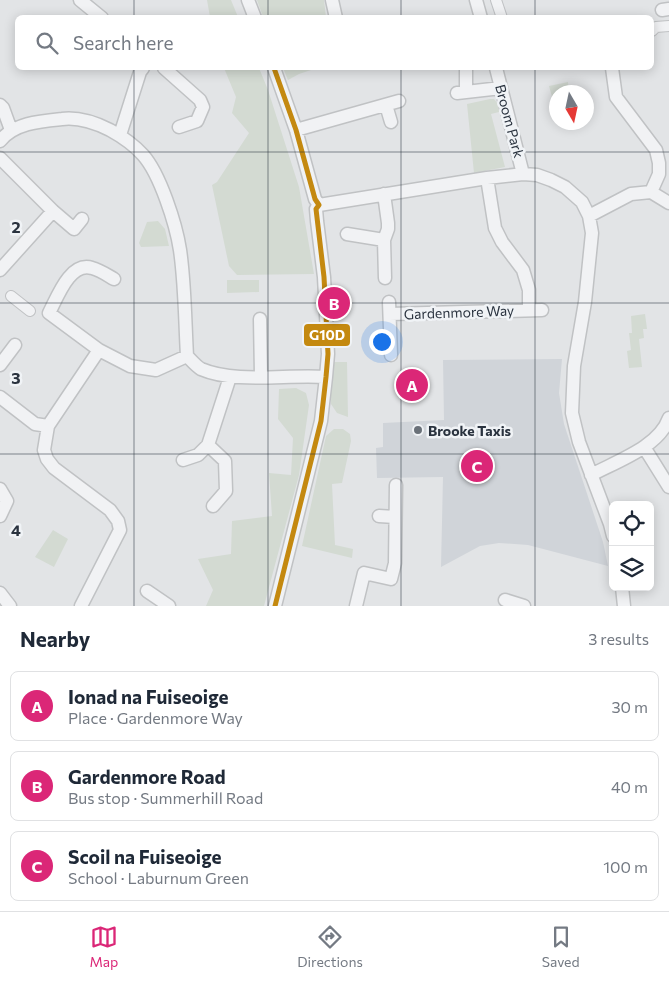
<!DOCTYPE html>
<meta charset="utf-8">
<style>
:root{--surface:#fff;--page:#f2f2f3;--text:#1f2937;--muted:#747a83;--line:#e0e1e3;--accent:#db2777}
body{margin:0;font-family:Commissioner,sans-serif;background:var(--page);color:var(--text)}
.controls{position:absolute;right:15px;bottom:15px;display:grid;overflow:hidden;border-radius:8px;box-shadow:0 2px 12px #0003}
.controls button{width:45px;height:45px;display:grid;place-items:center;padding:0;border:0;border-bottom:1px solid var(--line);background:var(--surface);color:var(--text);font:25px sans-serif}
.compass{position:absolute;left:549px;top:85px;width:45px;height:45px;border-radius:50%;background:var(--surface);box-shadow:0 2px 12px #0003;rotate:171deg}
.you{position:absolute;left:381px;top:341px;width:18px;height:18px;margin:-12px;border:4px solid #fff;border-radius:50%;background:#1a73e8;box-shadow:0 0 0 8px #1a73e833}
.badge{display:grid;place-items:center;width:32px;height:32px;border-radius:50%;background:var(--accent);color:#fff;font-size:16px;font-weight:700}
.pin{position:absolute;translate:-50% -50%;border:2px solid #fff;box-shadow:0 1px 5px #0006}
.list{margin:0;padding:0;list-style:none}
h2{display:flex;justify-content:space-between;align-items:center;height:65px;margin:0;padding:0 20px;font-size:21px}
h2 small{font-size:16px;font-weight:400;color:var(--muted)}
.list li{display:grid;grid-template-columns:32px 1fr auto;gap:15px;align-items:center;box-sizing:border-box;height:70px;margin:0 10px 10px;padding:0 10px;border:1px solid var(--line);border-radius:8px}
.list b{display:block;font-size:19px;white-space:nowrap}
.list p{margin:0;font-size:16px;white-space:nowrap;color:var(--muted)}
.list em{font-size:16px;font-style:normal;color:var(--muted)}
.icon{flex:none;width:28px;height:28px;fill:none;stroke:currentColor;stroke-width:2;stroke-linecap:round;stroke-linejoin:round}
.map{position:relative;flex:none;width:669px;height:606px;overflow:hidden}
.search{position:absolute;background:var(--surface);box-shadow:0 2px 12px #0003;left:15px;right:15px;top:15px;height:55px;display:flex;align-items:center;gap:12px;box-sizing:border-box;padding:0 18px;border-radius:8px;color:var(--muted);font-size:19px}
.sheet{height:305px;background:var(--surface)}
nav{display:flex;justify-content:space-around;align-items:center;box-sizing:border-box;height:70px;border-top:1px solid var(--line);background:var(--surface);font-size:14px;color:var(--muted)}
nav a{display:grid;justify-items:center;gap:2px}
nav .on{color:var(--accent)}
.map>svg:first-child{display:block}
.built{fill:#d0d4d9}
.green{fill:#d3dad2}
.lines{fill:none;stroke-linecap:round;stroke-linejoin:round}
.pedestrian-casing{stroke:#c0c2c4;stroke-width:12}
.minor-casing{stroke:#c0c2c4;stroke-width:15}
.pedestrian{stroke:#f1f2f4;stroke-width:10}
.minor{stroke:#f1f2f4;stroke-width:12}
.bus-1-casing{stroke:#f0f3f6;stroke-width:9}
.bus-1{stroke:#c48910;stroke-width:5}
.grid{fill:none;stroke:#2a333f;stroke-width:1;stroke-opacity:0.55}
.poi-dot{fill:#6a7179;stroke:#f0f3f6;stroke-width:2}
.labels{text-anchor:middle;dominant-baseline:central;stroke-width:5;stroke-linejoin:round;paint-order:stroke}
.street-label{font-size:14px;fill:#2a333f;stroke:#f0f3f6}
.poi-label{font-size:14px;font-weight:bold;fill:#2a333f;stroke:#f0f3f6;text-anchor:start}
.grid-label{font-size:16px;text-anchor:middle;font-weight:bold;fill:#2a333f;stroke:#f0f3f6;stroke-width:5;stroke-linejoin:round;paint-order:stroke}
.line-badge{stroke:#f0f3f6;stroke-width:2}
.badge-label{font-size:14px;text-anchor:middle;font-weight:bold;fill:#fff}
</style>
<div class="map">
<svg width="669" height="606" viewBox="0 0 669 606">
<rect width="100%" height="100%" fill="#e2e4e6"/>
<!-- built -->
<path class="built" d="M562,359L559,393L564,424L603,542L608,566L528,545L499,543L480,546L441,567L443,477L377,478L376,448L383,447V423L444,420L443,360Z"/>
<!-- green -->
<path class="green" d="M207,0H231L238,17H210Z
M257,0H324L326,17H263Z
M224,68H259L268,90L299,187L314,274L237,275L229,266L212,185L217,182L249,133L232,113L236,97Z
M283,68H317L299,74L288,80Z
M568,82L569,92H556V111L549,86Z
M490,99H494L498,104L499,112L491,114L505,167L474,173L467,104Z
M158,221L165,229L169,246L141,247L139,243L147,222Z
M227,280H259V292L227,293Z
M645,314L647,329H643L644,338L639,339L642,367L629,368L627,351L631,350L629,333H632L631,316Z
M331,362H347L348,417L337,413L331,404Z
M296,388L306,393L309,405L299,475L264,606H206L213,590L198,559L231,554L232,521L272,516L269,473L291,475L293,438L278,419L279,389Z
M334,429H343L350,434L351,441L342,483L332,484L335,545L353,549L352,558L302,546L326,436Z
M53,530L68,539L54,567L35,557Z"/>
<g class="lines">
<!-- pedestrian casing -->
<g class="pedestrian-casing">
<path id="pedestrian" d="M496,0L502,18
M652,31L656,27L669,26
M11,296L30,311"/>
</g>
<!-- minor casing -->
<g class="minor-casing">
<path id="minor" d="M80,0L102,18
M248,0L255,18
M332,0L336,18
M476,0L481,18
M662,10L669,9
M164,68L200,100L203,107L197,121L179,127
M274,68L296,130L315,199L319,205
M466,68V92
M496,68L523,174
M612,68L616,97L656,150L659,163V174L651,192
M457,93L501,88
M0,105L3,108L11,130
M386,105L391,122
M296,130L399,101
M120,135L140,72L143,68
M0,141C14,123 41,121 62,119C78,117 96,123 110,130C121,136 134,145 143,155C160,174 176,224 180,250C185,284 185,321 187,356C191,360 196,366 201,369C236,384 287,374 326,377
M0,158L53,211L74,229L82,219
M487,178L495,228L502,242L523,270L529,290V310
M384,194L388,223V229L384,240L385,278
M319,205L487,178L523,174L537,175L551,180L565,187L582,202L589,216L592,233L585,302L574,366L572,413L579,442L610,524L613,536
M589,216L631,194L651,192L669,203
M347,234L384,240
M0,270L53,211
M389,302L391,355
M390,314L542,310
M260,319L261,376
M99,350L49,313C57,298 70,261 92,268C100,270 107,275 114,279
M0,365L15,345
M0,397L35,424L48,426
M644,447L669,487
M183,460L198,455L208,445
M591,475C617,461 659,447 669,418
M0,489L7,501L0,516
M213,506L226,491L225,461L208,445L230,377
M379,516L395,517
M622,587L624,606
M147,591L169,606
M0,593L10,606
M505,600L524,606
M81,606L120,530L118,521L110,510L54,468L47,459L44,450L48,426L99,350L130,366L156,370L187,356
M275,606L321,421L326,377L328,354L324,277L317,221L316,209L319,205
M356,606L364,573L391,579L395,563L396,485"/>
</g>
<!-- pedestrian -->
<use href="#pedestrian" class="pedestrian"/>
<!-- minor -->
<use href="#minor" class="minor"/>
<!-- bus-1 casing -->
<g class="bus-1-casing">
<path id="bus-1" d="M274,68L296,130L315,199L319,205L316,209L324,277L328,354L326,377L321,421L275,606"/>
</g>
<!-- bus-1 -->
<use href="#bus-1" class="bus-1"/>
</g>
<!-- grid -->
<path class="grid" d="M134,0V18M268,0V18M401,0V18M535,0V18M134,68V606M268,68V606M401,68V606M535,68V606M0,152H669M0,303H669M0,454H669"/>
<!-- markers -->
<circle class="poi-dot" cx="418" cy="430" r="5"/>
<g class="labels">
<!-- street labels -->
<g class="street-label">
<text transform="translate(510 121) rotate(75)">Broom Park</text>
<text transform="translate(459 312) rotate(-2)">Gardenmore Way</text>
</g>
<!-- poi labels -->
<g class="poi-label">
<text x="428" y="430">Brooke Taxis</text>
</g>
</g>
<g class="grid-label">
<text x="16" y="233">2</text>
<text x="16" y="384">3</text>
<text x="16" y="536">4</text>
</g>
<rect class="line-badge" x="303" y="323" width="48" height="24" rx="5" fill="#c48910"/>
<g class="badge-label">
<text x="327" y="340">G10D</text>
</g>
</svg>
<div class="controls">
<button><svg class="icon" aria-label="locate" viewBox="0 0 24 24"><circle cx="12" cy="12" r="6"/><path d="M12 2v4M12 18v4M2 12h4M18 12h4"/></svg></button>
<button><svg class="icon" aria-label="layers" viewBox="0 0 24 24"><path d="M12 4l9 5-9 5-9-5zM3 14l9 5 9-5"/></svg></button>
</div>
<svg class="compass" viewBox="-18 -18 36 36"><path d="M0-13l5 13h-10z" fill="#e53935"/><path d="M0 13l5-13h-10z" fill="#747a83"/></svg>
<div class="you"></div>
<div class="pin badge" style="left:412px;top:385px">A</div>
<div class="pin badge" style="left:334px;top:303px">B</div>
<div class="pin badge" style="left:477px;top:466px">C</div>
<div class="search"><svg class="icon" aria-label="search" viewBox="0 0 24 24"><circle cx="10" cy="10" r="6"/><path d="M15 15l6 6"/></svg>Search here</div>
</div>
<section class="sheet">
<h2>Nearby<small>3 results</small></h2>
<ul class="list">
<li><span class="badge">A</span><div><b>Ionad na Fuiseoige</b><p>Place · Gardenmore Way</p></div><em>30 m</em></li>
<li><span class="badge">B</span><div><b>Gardenmore Road</b><p>Bus stop · Summerhill Road</p></div><em>40 m</em></li>
<li><span class="badge">C</span><div><b>Scoil na Fuiseoige</b><p>School · Laburnum Green</p></div><em>100 m</em></li>
</ul>
</section>
<nav>
<a class="on"><svg class="icon" aria-label="map" viewBox="0 0 24 24"><path d="M3 6l6-2 6 2 6-2v14l-6 2-6-2-6 2zM9 4v14M15 6v14"/></svg>Map</a>
<a><svg class="icon" aria-label="directions" viewBox="0 0 24 24"><path d="M12 3l9 9-9 9-9-9zM9 14v-3h6M13 9l2 2-2 2"/></svg>Directions</a>
<a><svg class="icon" aria-label="saved" viewBox="0 0 24 24"><path d="M7 4h10v16l-5-4-5 4z"/></svg>Saved</a>
</nav>
